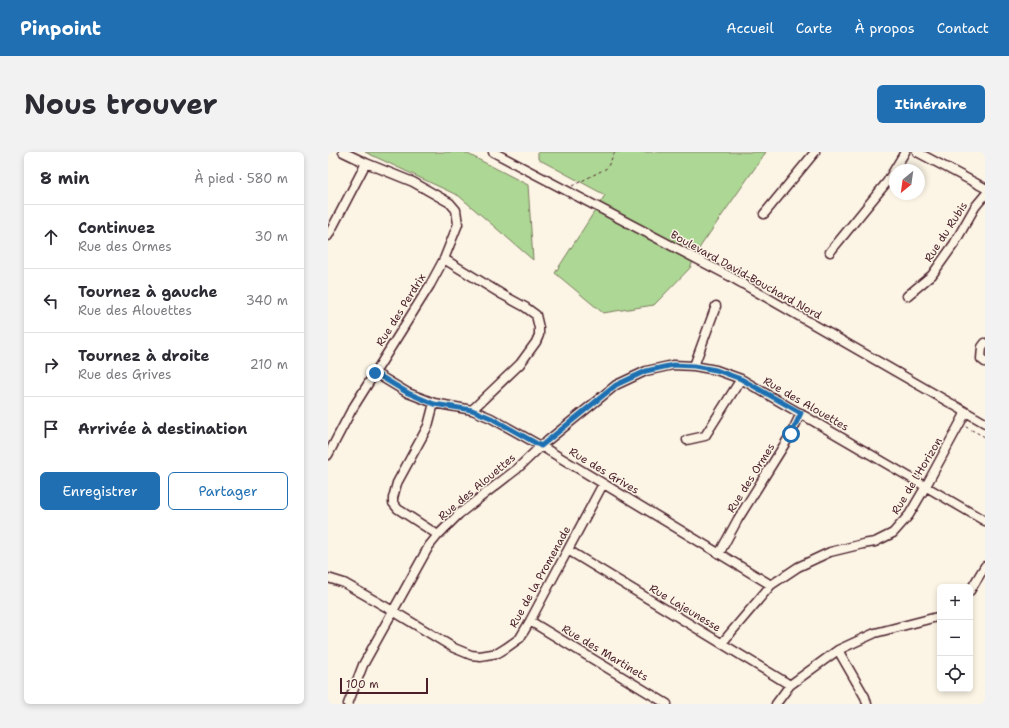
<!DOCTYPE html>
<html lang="fr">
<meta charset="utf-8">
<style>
:root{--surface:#fff;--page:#f2f2f3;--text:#2b2b33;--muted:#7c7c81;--line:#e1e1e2;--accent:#1f6fb2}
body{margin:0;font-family:"Shantell Sans",sans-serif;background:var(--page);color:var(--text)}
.controls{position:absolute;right:12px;bottom:12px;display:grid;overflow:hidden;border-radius:6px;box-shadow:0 2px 6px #0003}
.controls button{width:36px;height:36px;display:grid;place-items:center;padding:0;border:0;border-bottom:1px solid var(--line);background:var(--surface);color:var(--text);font:20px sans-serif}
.compass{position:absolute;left:561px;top:12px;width:36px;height:36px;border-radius:50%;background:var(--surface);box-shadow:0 2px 6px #0003;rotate:209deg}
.scale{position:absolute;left:12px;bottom:10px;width:88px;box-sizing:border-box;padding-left:4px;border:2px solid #4a1f2b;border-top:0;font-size:11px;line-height:14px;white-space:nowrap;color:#4a1f2b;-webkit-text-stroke:3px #fcf5e5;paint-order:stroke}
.stop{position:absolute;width:12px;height:12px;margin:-9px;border:3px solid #1f6fb2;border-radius:50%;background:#fff}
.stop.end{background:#1f6fb2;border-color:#fff;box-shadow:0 1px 4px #0008}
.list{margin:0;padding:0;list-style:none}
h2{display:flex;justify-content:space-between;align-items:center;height:52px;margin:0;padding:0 16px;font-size:17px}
h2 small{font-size:13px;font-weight:400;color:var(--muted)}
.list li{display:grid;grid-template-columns:26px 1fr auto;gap:12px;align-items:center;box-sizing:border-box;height:64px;padding:0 16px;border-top:1px solid var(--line)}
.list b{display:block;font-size:15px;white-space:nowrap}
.list p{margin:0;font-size:13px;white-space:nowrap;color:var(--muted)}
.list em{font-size:13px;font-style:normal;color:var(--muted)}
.actions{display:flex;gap:8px;padding:12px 16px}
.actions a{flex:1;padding:9px 0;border:1px solid var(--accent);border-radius:6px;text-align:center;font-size:14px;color:var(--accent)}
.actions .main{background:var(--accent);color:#fff}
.icon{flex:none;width:22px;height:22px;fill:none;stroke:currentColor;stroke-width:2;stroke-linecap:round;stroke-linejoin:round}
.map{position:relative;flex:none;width:657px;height:552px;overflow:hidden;border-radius:6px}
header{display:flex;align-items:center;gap:24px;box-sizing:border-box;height:56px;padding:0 20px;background:var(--accent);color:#fff}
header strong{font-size:19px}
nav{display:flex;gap:22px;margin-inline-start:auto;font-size:14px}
.intro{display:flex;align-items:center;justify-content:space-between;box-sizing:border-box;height:96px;padding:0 24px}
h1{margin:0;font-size:28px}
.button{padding:10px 18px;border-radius:6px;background:var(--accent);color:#fff;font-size:14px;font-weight:700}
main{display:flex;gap:24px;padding:0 24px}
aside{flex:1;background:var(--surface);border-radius:6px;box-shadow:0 2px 6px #0003}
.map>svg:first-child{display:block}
.green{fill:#add794;stroke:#7c7b60}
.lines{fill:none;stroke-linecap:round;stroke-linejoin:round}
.minor-casing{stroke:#4a1f2b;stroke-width:11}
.path{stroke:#4a1f2b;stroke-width:1;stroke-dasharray:3 3;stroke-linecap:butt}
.minor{stroke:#fcf5e5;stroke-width:8}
.route{stroke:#1f6fb2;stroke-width:5}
.labels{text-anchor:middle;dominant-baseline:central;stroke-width:3;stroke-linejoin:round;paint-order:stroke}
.street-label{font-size:11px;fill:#4a1f2b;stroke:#fcf5e5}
</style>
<header>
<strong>Pinpoint</strong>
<nav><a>Accueil</a><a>Carte</a><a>À propos</a><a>Contact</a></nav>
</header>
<div class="intro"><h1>Nous trouver</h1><a class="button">Itinéraire</a></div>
<main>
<aside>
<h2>8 min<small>À pied · 580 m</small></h2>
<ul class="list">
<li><svg class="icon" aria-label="ahead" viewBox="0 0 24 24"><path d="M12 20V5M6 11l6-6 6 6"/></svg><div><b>Continuez</b><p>Rue des Ormes</p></div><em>30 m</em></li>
<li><svg class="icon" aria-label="left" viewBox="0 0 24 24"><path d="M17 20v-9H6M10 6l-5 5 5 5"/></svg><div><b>Tournez à gauche</b><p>Rue des Alouettes</p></div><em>340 m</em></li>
<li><svg class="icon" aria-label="right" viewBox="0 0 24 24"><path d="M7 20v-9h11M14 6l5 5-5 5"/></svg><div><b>Tournez à droite</b><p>Rue des Grives</p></div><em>210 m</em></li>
<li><svg class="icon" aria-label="arrive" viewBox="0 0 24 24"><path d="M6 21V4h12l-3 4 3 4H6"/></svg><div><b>Arrivée à destination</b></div></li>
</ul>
<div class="actions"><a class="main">Enregistrer</a><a>Partager</a></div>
</aside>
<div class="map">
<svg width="657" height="552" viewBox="0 0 657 552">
<rect width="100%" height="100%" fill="#fcf5e5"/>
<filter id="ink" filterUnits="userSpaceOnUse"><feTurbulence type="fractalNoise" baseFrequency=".025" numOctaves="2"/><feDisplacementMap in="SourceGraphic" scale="8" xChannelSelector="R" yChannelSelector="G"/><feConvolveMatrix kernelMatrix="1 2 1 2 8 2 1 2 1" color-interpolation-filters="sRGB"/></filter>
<g filter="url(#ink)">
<!-- green -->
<path class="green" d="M37,0H136L200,33L205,108L131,44Z
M210,0H438L372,95L362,116L326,153L275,161L227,121L277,43L210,7Z"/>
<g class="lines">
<!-- minor casing -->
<g class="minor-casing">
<path id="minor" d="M165,0L403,125L657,271
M589,0L657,36
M436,62L487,0
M0,84L38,11
M502,100L559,30L577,0
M116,107L175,143L197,155L208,163L211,176V183L208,190L192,212L144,258
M579,144L604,123L626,92L647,55L657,43
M657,191L654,195L653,207L657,210
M366,214L388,154
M47,221L80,241L106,251L144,258L163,266L213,294L443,433
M106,251L100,274L69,331L65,346V351L70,357L110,383
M359,288L377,284L413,227
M0,303L23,259L102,133L116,107L130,72L128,58L122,51L85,30L38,11L15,0
M240,398L462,533
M391,402L410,367L463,282L473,261
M0,426L16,431L65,459L126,496L143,503L152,504L170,501L178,496L192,486L202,469L275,332
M642,439L657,414
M202,469L339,552
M394,491L443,433L470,415L502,400L535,392L547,390L565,381L581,363L598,334L638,260
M510,498L537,545L539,552
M20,552L35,513L101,394L110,383L131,362L189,317L213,294L288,233L318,219L345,213L366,214L388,218L413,227L657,369
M448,552L462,533L510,498L547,481L609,465L612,464"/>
</g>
<!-- path -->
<path class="path" d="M244,34L279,16L287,0
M638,275L657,285"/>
<!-- minor -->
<use href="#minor" class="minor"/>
</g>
</g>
<g class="lines" filter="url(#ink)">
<!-- route -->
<path class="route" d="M47,221L80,241L106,252L144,258L163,266L213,294L288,233L318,219L345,213L366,214L388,218L413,227L473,261L463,282"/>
</g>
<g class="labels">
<!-- street labels -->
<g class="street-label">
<text transform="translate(618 80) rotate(-57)">Rue du Rubis</text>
<text transform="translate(418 123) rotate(29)">Boulevard David-Bouchard Nord</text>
<text transform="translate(73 158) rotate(-58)">Rue des Perdrix</text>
<text transform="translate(478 252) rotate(30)">Rue des Alouettes</text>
<text transform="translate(276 319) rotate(31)">Rue des Grives</text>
<text transform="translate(589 324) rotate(-59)">Rue de l'Horizon</text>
<text transform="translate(423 326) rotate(-58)">Rue des Ormes</text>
<text transform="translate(149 335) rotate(-40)">Rue des Alouettes</text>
<text transform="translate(212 425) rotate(-61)">Rue de la Promenade</text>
<text transform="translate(357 456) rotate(31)">Rue Lajeunesse</text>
<text transform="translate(277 501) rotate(31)">Rue des Martinets</text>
</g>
</g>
</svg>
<div class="controls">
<button>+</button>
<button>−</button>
<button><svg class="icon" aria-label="locate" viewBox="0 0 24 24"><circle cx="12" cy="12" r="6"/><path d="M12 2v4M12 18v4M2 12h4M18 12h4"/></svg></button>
</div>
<svg class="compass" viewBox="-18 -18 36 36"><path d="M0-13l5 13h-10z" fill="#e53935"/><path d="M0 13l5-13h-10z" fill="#7c7c81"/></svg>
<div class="scale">100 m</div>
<div class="stop" style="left:463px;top:282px"></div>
<div class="stop end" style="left:47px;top:221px"></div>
</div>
</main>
